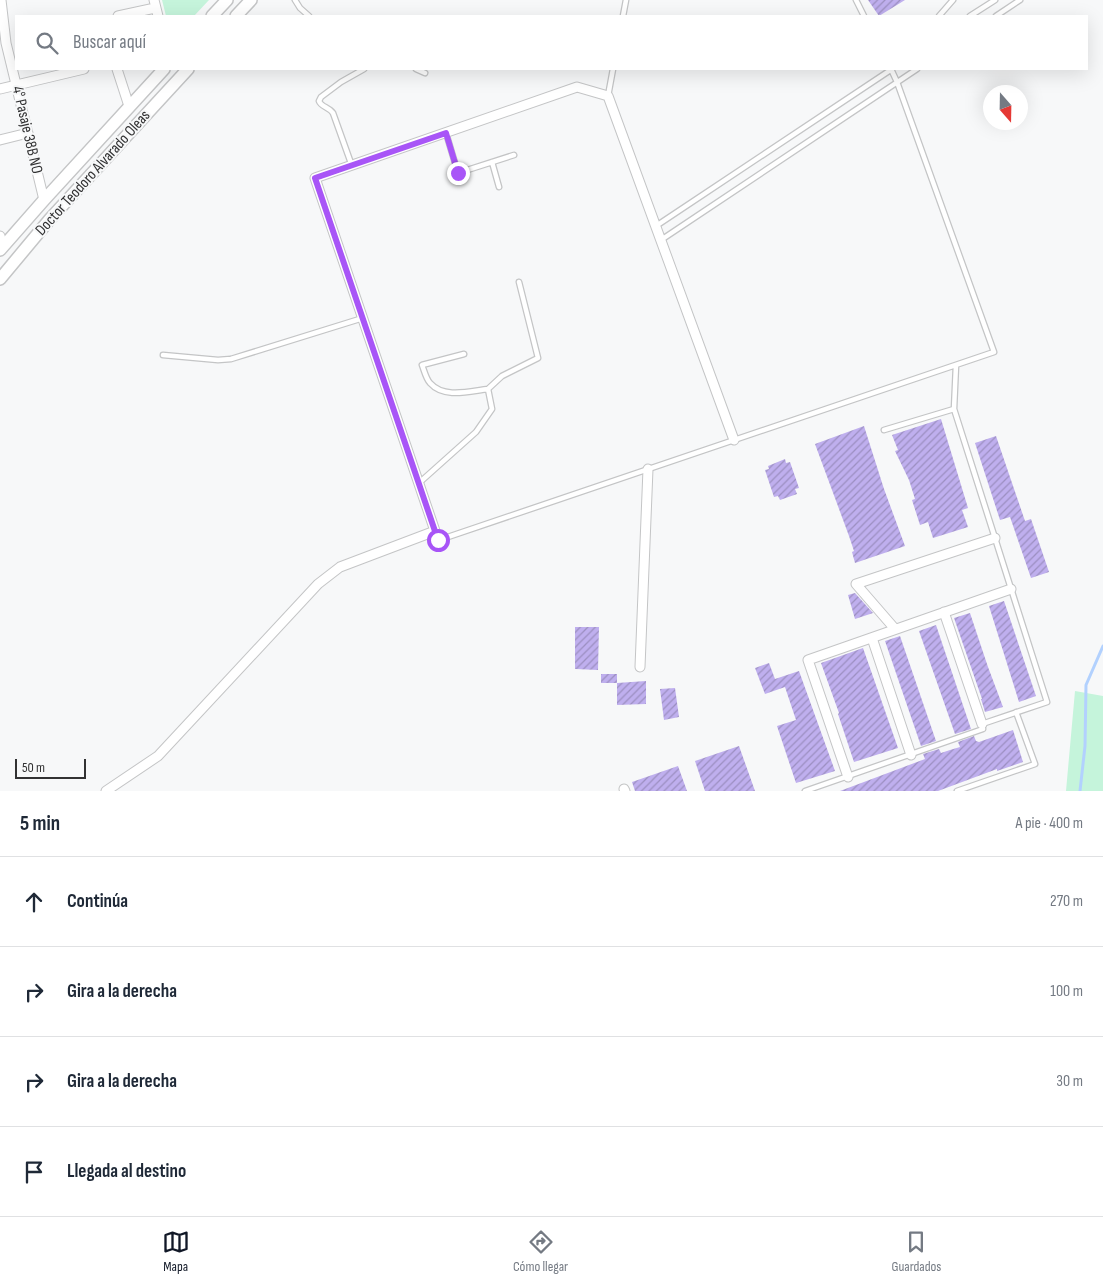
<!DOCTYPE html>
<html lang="es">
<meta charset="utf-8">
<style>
:root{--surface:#fff;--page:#f2f2f3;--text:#1f2937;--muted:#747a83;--line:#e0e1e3;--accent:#111827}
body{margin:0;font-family:"Sofia Sans Condensed",sans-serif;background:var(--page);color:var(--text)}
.compass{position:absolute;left:983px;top:85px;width:45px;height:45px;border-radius:50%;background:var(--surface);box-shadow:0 5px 20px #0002;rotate:160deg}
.scale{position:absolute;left:15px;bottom:12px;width:71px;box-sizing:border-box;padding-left:5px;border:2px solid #323233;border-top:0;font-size:14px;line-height:18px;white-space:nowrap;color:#323233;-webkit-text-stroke:4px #f7f8f9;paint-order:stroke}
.stop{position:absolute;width:15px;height:15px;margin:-11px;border:4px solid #a855f7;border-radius:50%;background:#fff}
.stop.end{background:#a855f7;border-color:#fff;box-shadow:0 1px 5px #0008}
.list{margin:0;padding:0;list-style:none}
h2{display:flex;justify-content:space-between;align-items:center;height:65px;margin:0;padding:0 20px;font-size:21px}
h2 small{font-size:16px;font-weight:400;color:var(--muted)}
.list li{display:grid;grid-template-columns:32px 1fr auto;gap:15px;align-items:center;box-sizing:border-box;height:90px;padding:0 20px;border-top:1px solid var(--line)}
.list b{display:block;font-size:19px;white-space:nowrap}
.list em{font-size:16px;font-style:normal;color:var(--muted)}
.icon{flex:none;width:28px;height:28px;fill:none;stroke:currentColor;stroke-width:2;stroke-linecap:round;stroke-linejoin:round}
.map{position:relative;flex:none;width:1103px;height:791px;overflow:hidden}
.search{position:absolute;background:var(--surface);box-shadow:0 5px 20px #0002;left:15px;right:15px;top:15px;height:55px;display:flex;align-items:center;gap:12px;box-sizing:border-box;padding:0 18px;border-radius:0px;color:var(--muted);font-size:19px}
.sheet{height:425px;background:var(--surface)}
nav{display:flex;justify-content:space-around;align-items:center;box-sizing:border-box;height:70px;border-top:1px solid var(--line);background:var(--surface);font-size:14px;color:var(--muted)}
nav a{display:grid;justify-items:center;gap:2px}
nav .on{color:var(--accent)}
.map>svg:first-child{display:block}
.green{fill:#c5f4db}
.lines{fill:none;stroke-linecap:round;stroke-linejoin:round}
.stream{stroke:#b2d1fe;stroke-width:3}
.building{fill:url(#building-hatch)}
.lane-casing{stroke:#c4c5c6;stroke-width:7}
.street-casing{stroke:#c4c5c6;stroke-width:11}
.secondary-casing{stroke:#c4c5c6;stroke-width:14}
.lane{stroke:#fff;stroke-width:4.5}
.street{stroke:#fff;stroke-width:9}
.secondary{stroke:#fff;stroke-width:11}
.route{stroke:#a855f7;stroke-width:6}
.labels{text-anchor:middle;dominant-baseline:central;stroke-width:4;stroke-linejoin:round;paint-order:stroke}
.street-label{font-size:16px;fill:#323233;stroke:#f7f8f9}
</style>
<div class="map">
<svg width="1103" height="791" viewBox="0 0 1103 791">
<defs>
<pattern id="building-hatch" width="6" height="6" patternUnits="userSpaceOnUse" patternTransform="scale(1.25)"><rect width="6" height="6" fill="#bfafee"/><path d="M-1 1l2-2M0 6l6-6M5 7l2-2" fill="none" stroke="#9c8fc1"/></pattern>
</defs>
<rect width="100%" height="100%" fill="#f7f8f9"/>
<!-- green -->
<path class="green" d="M162,0H209L194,16H166Z
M1075,691L1103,696V791H1066Z"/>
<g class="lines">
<!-- stream -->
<path class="stream" d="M1080,791L1085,746L1086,685L1103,646"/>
</g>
<!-- building -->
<path class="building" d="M868,0H905L879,16Z
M941,419L968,508L962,510L968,527L933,538L928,522L920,525L912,500L915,499L909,480L895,451L898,450L892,435Z
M864,426L884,489L905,546L855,563L852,552L854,551L849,536L815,444Z
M996,436L1025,521L1031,519L1049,572L1031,578L1010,517L1000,520L975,443Z
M785,459L786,463L790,462L799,488L795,489L797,494L780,500L778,496L774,497L765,470L769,469L768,466Z
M855,593L873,613L855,619L848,595Z
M1004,601L1036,696L1019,702L989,606Z
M970,613L988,667L1003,707L985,712L981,699H982L954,618Z
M936,625L971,729L955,734L919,631Z
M575,627H599L598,670L575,669Z
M900,636L936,741L921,746L885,641Z
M863,648L898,748L854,762L838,714L839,713L821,663Z
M769,663L775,679L799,671L835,771L796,783L777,726L796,720L785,687L765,694L755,668Z
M601,674H617V683H601Z
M646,681V704L617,705V683Z
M675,688L679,717L664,720L660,689Z
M1013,730L1023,762L997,771V769L938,791H840L925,759L923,754L939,749L941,753L950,750L960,747L958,742L974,736L976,741L979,742Z
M739,746L755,791H705L695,761Z
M678,766L687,791H635L632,782Z"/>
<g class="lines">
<!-- lane casing -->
<g class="lane-casing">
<path id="lane" d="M295,0L300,8L309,16
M856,0L864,16
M623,16L626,0
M939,16L953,0
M970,16L995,0
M996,16L1020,0
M416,69L425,73
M608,96L613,69
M446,133L458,173L514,155
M492,162L499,187
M352,166L333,113C329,107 321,107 319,101L321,97L341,82L364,69
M656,226L892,69
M661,240L917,69
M163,355L218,360L231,359L363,318
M488,389L502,376L538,358L519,282
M884,430L954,409
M419,483L476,432L492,409L488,389C470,391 444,399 430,383C426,379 424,370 422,365L464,354
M435,531L439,540L994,352L897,82L891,69
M805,791L983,729L982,724L1047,702L954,409L956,365
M957,791L1035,764L1016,712"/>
</g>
<!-- street casing -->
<g class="street-casing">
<path id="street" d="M1,0L6,43L44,200
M154,0L158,16
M118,16L155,8
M117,69L129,106
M0,89L84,69
M0,140L28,133
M0,236L3,247
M944,612L982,724
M895,629L856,584L995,538
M872,638L911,755
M640,667L648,469
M848,777L808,660L1011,589
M624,789L625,791
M106,791L158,756L318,584L340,567L435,531L315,178L577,87L608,96L734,440"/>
</g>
<!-- secondary casing -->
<g class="secondary-casing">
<path id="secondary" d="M212,16L227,0
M236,16L251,0
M0,250L44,200L164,69
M0,279L50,219L188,69"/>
</g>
<!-- lane -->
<use href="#lane" class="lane"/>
<!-- street -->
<use href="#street" class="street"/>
<!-- secondary -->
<use href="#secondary" class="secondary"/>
</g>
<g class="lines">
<!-- route -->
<path class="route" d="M438,540L315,178L446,133L458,173"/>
</g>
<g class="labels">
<!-- street labels -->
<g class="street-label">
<text transform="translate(27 130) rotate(77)">4° Pasaje 38B NO</text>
<text transform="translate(93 173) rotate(-48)">Doctor Teodoro Alvarado Oleas</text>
</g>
</g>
</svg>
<svg class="compass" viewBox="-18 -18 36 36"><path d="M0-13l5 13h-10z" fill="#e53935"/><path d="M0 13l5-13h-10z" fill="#747a83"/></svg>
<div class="scale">50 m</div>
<div class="stop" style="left:438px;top:540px"></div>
<div class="stop end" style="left:458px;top:173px"></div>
<div class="search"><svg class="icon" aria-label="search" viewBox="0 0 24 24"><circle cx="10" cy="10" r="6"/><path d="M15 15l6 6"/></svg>Buscar aquí</div>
</div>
<section class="sheet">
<h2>5 min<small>A pie · 400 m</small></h2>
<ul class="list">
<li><svg class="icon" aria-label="ahead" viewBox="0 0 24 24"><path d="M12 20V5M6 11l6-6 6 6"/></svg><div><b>Continúa</b></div><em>270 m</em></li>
<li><svg class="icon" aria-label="right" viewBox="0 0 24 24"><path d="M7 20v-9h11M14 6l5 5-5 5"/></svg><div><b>Gira a la derecha</b></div><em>100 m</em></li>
<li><svg class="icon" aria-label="right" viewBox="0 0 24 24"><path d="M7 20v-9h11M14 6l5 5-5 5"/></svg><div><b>Gira a la derecha</b></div><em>30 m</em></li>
<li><svg class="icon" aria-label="arrive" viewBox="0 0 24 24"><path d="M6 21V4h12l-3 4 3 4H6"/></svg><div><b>Llegada al destino</b></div></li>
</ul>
</section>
<nav>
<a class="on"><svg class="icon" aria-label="map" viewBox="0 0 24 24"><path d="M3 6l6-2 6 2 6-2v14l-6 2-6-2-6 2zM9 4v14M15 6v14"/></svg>Mapa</a>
<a><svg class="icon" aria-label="directions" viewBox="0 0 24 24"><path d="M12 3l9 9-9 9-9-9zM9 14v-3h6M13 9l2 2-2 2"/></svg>Cómo llegar</a>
<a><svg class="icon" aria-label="saved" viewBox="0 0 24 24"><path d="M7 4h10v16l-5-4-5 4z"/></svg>Guardados</a>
</nav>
